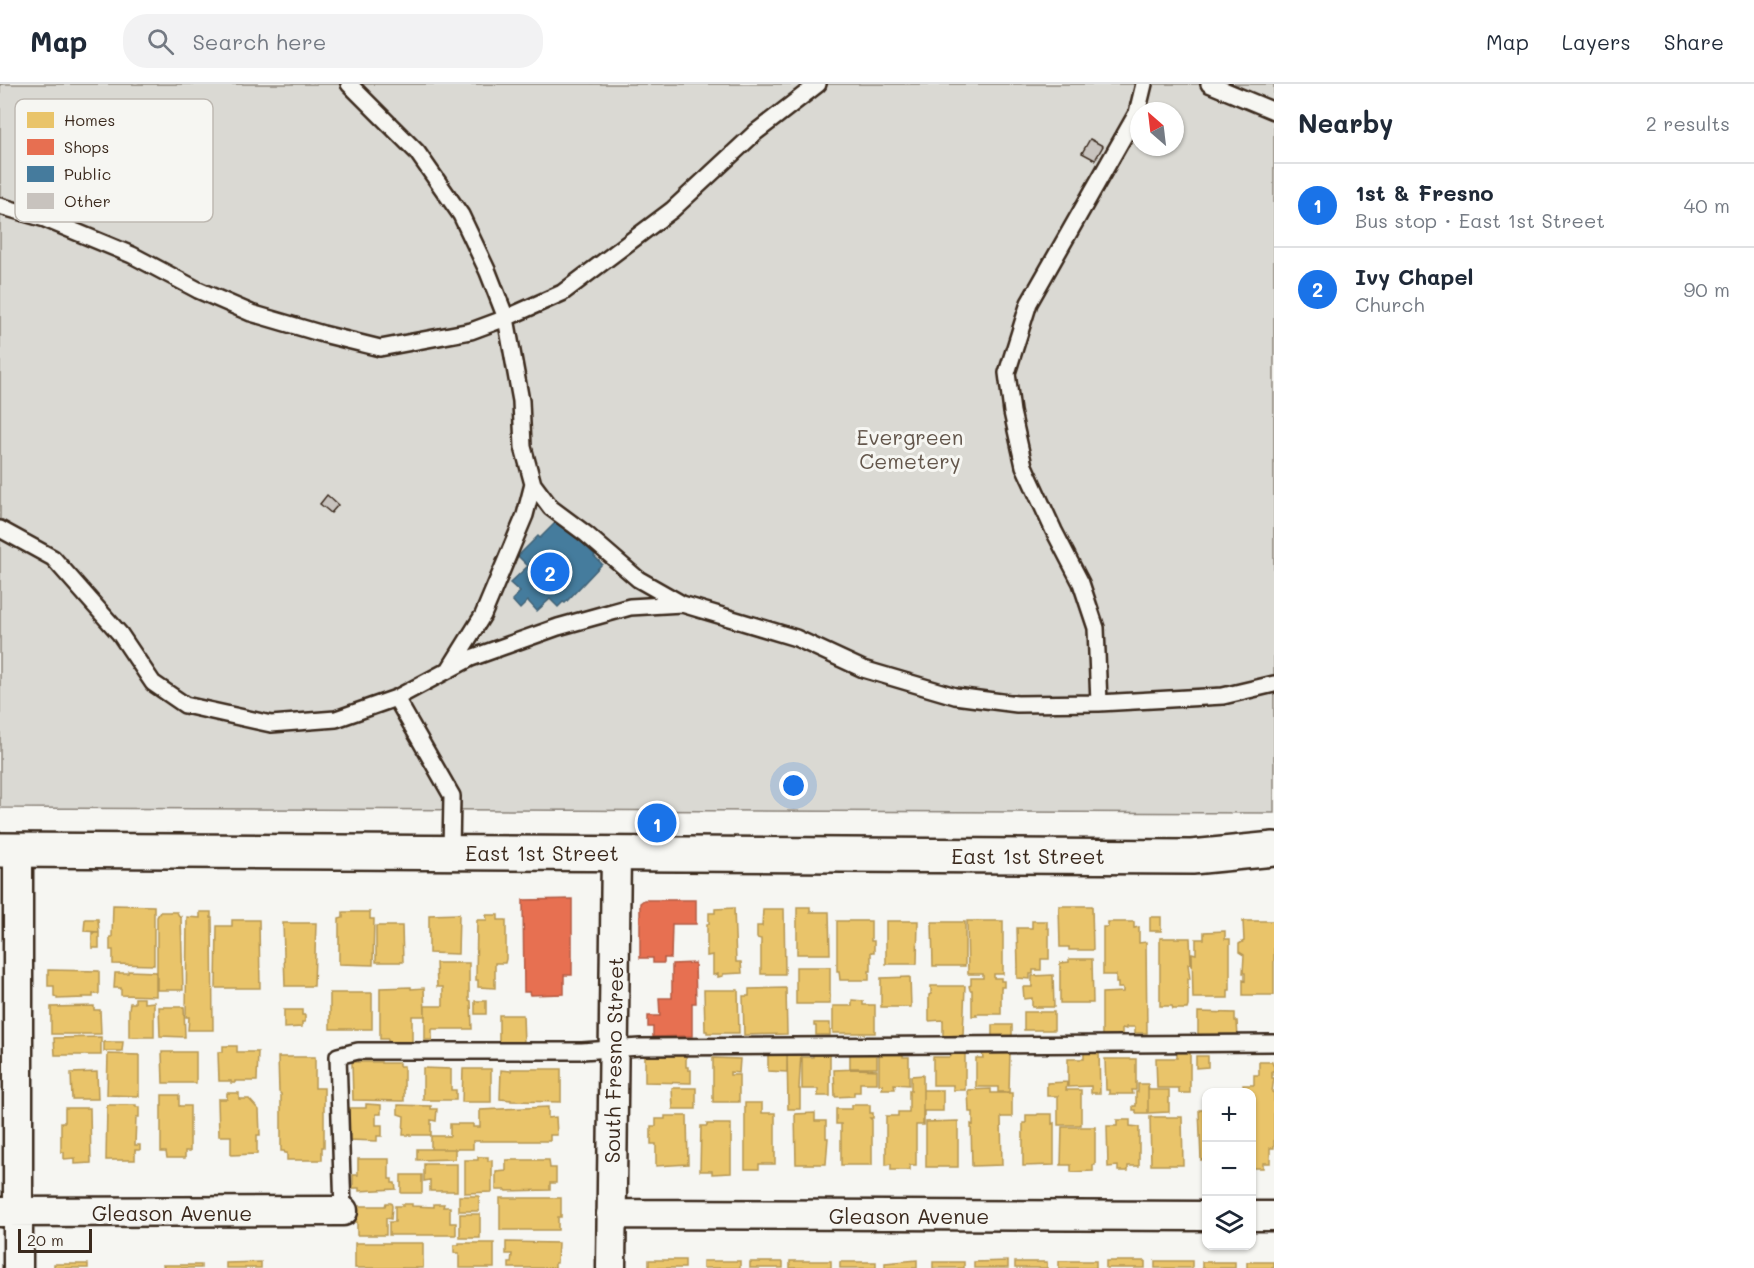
<!DOCTYPE html>
<meta charset="utf-8">
<style>
:root{--surface:#fff;--page:#f2f2f3;--text:#1f2937;--muted:#747a83;--line:#e0e1e3;--accent:#1a73e8}
body{margin:0;font-family:Mali,sans-serif;background:var(--page);color:var(--text)}
.controls{position:absolute;right:18px;bottom:18px;display:grid;overflow:hidden;border-radius:12px;box-shadow:0 2px 4px #0004}
.controls button{width:54px;height:54px;display:grid;place-items:center;padding:0;border:0;border-bottom:2px solid var(--line);background:var(--surface);color:var(--text);font:30px sans-serif}
.compass{position:absolute;left:1130px;top:18px;width:54px;height:54px;border-radius:50%;background:var(--surface);box-shadow:0 2px 4px #0004;rotate:332deg}
.scale{position:absolute;left:18px;bottom:15px;width:74px;box-sizing:border-box;padding-left:6px;border:3px solid #3b2a1e;border-top:0;font-size:16px;line-height:21px;white-space:nowrap;color:#3b2a1e;-webkit-text-stroke:4px #f6f6f2;paint-order:stroke}
.you{position:absolute;left:794px;top:702px;width:21px;height:21px;margin:-15px;border:4px solid #fff;border-radius:50%;background:#1a73e8;box-shadow:0 0 0 9px #1a73e833}
.badge{display:grid;place-items:center;width:39px;height:39px;border-radius:50%;background:var(--accent);color:#fff;font-size:20px;font-weight:700}
.pin{position:absolute;translate:-50% -50%;border:3px solid #fff;box-shadow:0 2px 6px #0006}
.list{margin:0;padding:0;list-style:none}
h2{display:flex;justify-content:space-between;align-items:center;height:78px;margin:0;padding:0 24px;font-size:26px}
h2 small{font-size:20px;font-weight:400;color:var(--muted)}
.list li{display:grid;grid-template-columns:39px 1fr auto;gap:18px;align-items:center;box-sizing:border-box;height:84px;padding:0 24px;border-top:2px solid var(--line)}
.list b{display:block;font-size:22px;white-space:nowrap}
.list p{margin:0;font-size:20px;white-space:nowrap;color:var(--muted)}
.list em{font-size:20px;font-style:normal;color:var(--muted)}
.icon{flex:none;width:33px;height:33px;fill:none;stroke:currentColor;stroke-width:2;stroke-linecap:round;stroke-linejoin:round}
.map{position:relative;flex:none;width:1274px;height:1184px;overflow:hidden}
header{display:flex;align-items:center;gap:36px;box-sizing:border-box;height:84px;padding:0 30px;background:var(--surface);border-bottom:2px solid var(--line)}
header strong{font-size:28px}
nav{display:flex;gap:33px;margin-inline-start:auto;font-size:21px}
.search{width:420px;height:54px;background:var(--page);display:flex;align-items:center;gap:15px;box-sizing:border-box;padding:0 21px;border-radius:24px;color:var(--muted);font-size:22px}
main{display:flex}
aside{flex:1;background:var(--surface)}
.map>svg:first-child{display:block}
.green{fill:#dad9d3;stroke:#8a8278;stroke-width:1.5;fill-rule:evenodd}
.homes{fill:#e9c46a;stroke:#b59653;stroke-width:1.5}
.shops{fill:#e76f51;stroke:#b35a42;stroke-width:1.5}
.public{fill:#457b9d;stroke:#426377;stroke-width:1.5}
.building{fill:#c8c3be;stroke:#3b2a1e;stroke-width:1.5}
.lines{fill:none;stroke-linecap:round;stroke-linejoin:round}
.lane-casing{stroke:#3b2a1e;stroke-width:20}
.street-casing{stroke:#3b2a1e;stroke-width:33}
.secondary-casing{stroke:#3b2a1e;stroke-width:38}
.lane{stroke:#f6f6f2;stroke-width:15}
.street{stroke:#f6f6f2;stroke-width:28}
.secondary{stroke:#f6f6f2;stroke-width:33}
.labels{text-anchor:middle;dominant-baseline:central;stroke-width:6;stroke-linejoin:round;paint-order:stroke}
.park-label{font-size:21px;fill:#63564b;stroke:#f6f6f2}
.street-label{font-size:21px;fill:#3b2a1e;stroke:#f6f6f2}
.key{fill:#f6f6f2;stroke:#beb9b2;stroke-width:1.5}
.key-label{font-size:16px;fill:#3b2a1e}
</style>
<header>
<strong>Map</strong>
<div class="search"><svg class="icon" aria-label="search" viewBox="0 0 24 24"><circle cx="10" cy="10" r="6"/><path d="M15 15l6 6"/></svg>Search here</div>
<nav><a>Map</a><a>Layers</a><a>Share</a></nav>
</header>
<main>
<div class="map">
<svg width="1274" height="1184" viewBox="0 0 1274 1184">
<rect width="100%" height="100%" fill="#f6f6f2"/>
<filter id="ink" filterUnits="userSpaceOnUse"><feTurbulence type="fractalNoise" baseFrequency=".0167" numOctaves="2"/><feDisplacementMap in="SourceGraphic" scale="12" xChannelSelector="R" yChannelSelector="G"/><feConvolveMatrix kernelMatrix="1 2 1 2 8 2 1 2 1" color-interpolation-filters="sRGB"/></filter>
<g filter="url(#ink)">
<!-- green -->
<path class="green" d="M0,0H1274V729L0,724ZM1139,27H1175V63H1139Z"/>
<!-- homes -->
<path class="homes" d="M113,821L154,822V881L113,880V866H110V853H112Z
M1059,822H1092L1093,866H1069V863H1060Z
M797,823H810V828H829L830,870H797Z
M734,824L736,878H741L742,889L723,890V892L718,893V890L713,891V871L707,872V840H709V829H715V825Z
M763,825H784L785,890H761V855L757,854V842H762Z
M160,828H177L180,834L181,833L183,906H157V833Z
M200,828H211V834H212L213,946H188L189,933H186L187,833L200,834Z
M343,828H370V835H374L373,881L339,880V835L343,834Z
M459,830L458,870L429,869V831Z
M486,831H498V836H506V875L505,879H495V904L478,903V896H476L477,836H487Z
M1150,833H1161V847H1150Z
M85,835H98L99,848L84,847Z
M232,836H259L260,904H216L217,842H232Z
M837,837H871V857H874V868H871V887H869V896H840L839,887H837Z
M886,837H918L917,880H886Z
M967,837H1003V890H994V894H1001V897H1004V903H1001V930H976L977,932H972V906H970L969,902L971,901V894H983V890H968Z
M1032,837H1047V844H1049V875H1041V886H1033V890H1030V895L1017,894V884H1018L1017,844H1032Z
M1243,837H1274V911H1243V896L1245,897V889H1243L1244,871L1239,868V860L1244,857Z
M932,838H965V882H933Z
M1108,838H1134V844L1139,843V859L1146,858L1147,949H1135V943H1126V945L1122,944V954H1102V909L1123,908V904H1118V899H1116V891H1103V843H1108Z
M283,839H316L314,902H285Z
M376,842H402L403,878H376Z
M1225,847V855H1230V906H1228V914H1193L1192,869L1196,870V855H1204V848Z
M92,849H99V864H92Z
M1160,854H1190L1191,880H1188L1190,895H1188V922L1187,925H1173L1172,922H1160Z
M1069,875H1092L1093,919H1060V879L1069,878Z
M436,879H469V916L471,917L472,945H432V956H425V922H443V903H437Z
M796,883H830V920H796Z
M48,886L99,887V910H93V913H82L83,914L57,915V913L54,912V902H48Z
M128,887L156,888V912L121,911V904H114L115,889H128Z
M1053,891L1054,923H1032V914L1024,915L1023,903H1032V892Z
M910,893L911,923H881V894Z
M931,902H965L963,951L943,952V936L929,937V911L931,910Z
M411,903V905L424,904L425,932H412V958H388V955H380V904Z
M786,904L787,950L744,951L743,912H749V905Z
M704,906H738L739,949H707V947H705Z
M330,909H372V945H330Z
M135,914H144V919L154,918V953H129V925L130,919H135Z
M852,916L863,917V921H875V949H833V922H852Z
M475,917H486V930H475Z
M94,922V926H100L101,950H51V923Z
M159,923H184L185,953L160,952Z
M284,926H302V931H305V938H302V943L284,944Z
M1024,928H1054V946H1024Z
M1198,928L1235,929V937H1237L1238,954H1198Z
M499,931H523L524,960H499Z
M814,939H830V951H816V942H814Z
M992,941H1012V954L992,953Z
M101,953V971H55L54,954Z
M104,958H123L122,967H104Z
M223,962H237V968H258L257,997H235V999H231V997H219L218,968H223Z
M768,965L787,966V988L768,987Z
M787,966L801,968L799,1005H800V1025H788Z
M813,966H830V1012H818V1005H802V973H813Z
M850,966H877V984H850Z
M879,966H903V973H909V1001L894,1000L895,1005H882L883,1001L879,1000Z
M953,966L965,967V1006H953V1001H933V973H950L953,970Z
M645,967H686V983H688V986H691V999L645,998Z
M1010,967L1009,1008H998V1003H976V974H983L982,968Z
M1190,967V1009H1179V1004H1157L1156,974H1177V968Z
M162,968H196V999H163Z
M1084,968H1099L1100,1009H1091V1002L1068,1003V975H1084Z
M108,970L139,971V1012L107,1011Z
M1196,972H1208V983L1196,984Z
M278,973H315V1004H324V1063H322V1076H287V1069H285L284,1067H281V1010L279,1008Z
M713,974L740,975L739,989L730,988V991H739V1018H713Z
M1105,975H1136V1006H1132L1133,1010H1109V1006H1106Z
M352,978H381V979H399V982H404V1017L353,1016Z
M1259,978H1272L1273,981H1274V987H1272V994H1274L1272,1008L1274,1009V1064H1270V1079H1263V1084H1252V1008H1243V1001H1254V991H1259Z
M423,984L451,985V1006H456V1016H423Z
M463,985H491V1018H462Z
M511,985H561V1018L511,1017V1016L500,1015L501,986L511,987Z
M857,985L877,986V999H860V1008H854V1012L835,1013L834,986Z
M97,988L98,1015H72L71,989Z
M923,991V1041H916V1081H910V1086H891V1080L886,1081V1032H898V1028H909V1006L911,1007V992Z
M923,991V1006H943V1027H924V1041H923Z
M1067,998L1066,1006H1081V1041H1058V1012H1047V999Z
M1138,1000H1148V1029H1136V1026H1133V1022H1136V1008H1138Z
M1148,1000L1149,1006H1169V1028L1148,1029Z
M672,1004H696V1025H673Z
M991,1005V1009H1012V1033H1001L1002,1081L972,1082L971,1040L973,1041V1028H969L968,1006Z
M227,1009H239V1015H249L259,1026L260,1051H257V1070L231,1071V1052H219L218,1015H227Z
M162,1011H179V1022H190V1067H185V1074H167L166,1068H161V1022H162Z
M1205,1015H1206V1075L1201,1076L1199,1026H1205Z
M745,1019H762V1029H775V1080H759V1085H745Z
M366,1020L381,1021V1030H376V1041H382V1052H377V1057L348,1056L349,1024H366Z
M107,1021H136V1023H139V1033H136L135,1061H140V1066H135V1076H106Z
M398,1021L431,1022V1025H437L436,1037L431,1036V1051H403L404,1032L398,1030Z
M852,1021H870V1029H873V1034H870L872,1036V1081H841V1040H836V1025H852Z
M548,1023V1034L556,1033L557,1051H550V1057H473V1065H431V1052H450V1040H473V1043H480V1026Z
M65,1024H90L91,1079L75,1080V1074L64,1075V1068H61V1038H65Z
M815,1029V1037H826V1054H828L826,1080H796L795,1030Z
M1038,1030H1052V1040L1054,1039V1081L1023,1082V1039H1026V1031H1037Z
M665,1032H687L688,1080L656,1082V1060H651V1042H656V1035H665Z
M1150,1033H1182L1183,1081H1151Z
M1117,1036H1130V1042L1139,1043V1082H1128V1087H1118V1082L1108,1083L1107,1042H1117Z
M958,1037V1083H926V1038Z
M707,1040H731V1089L712,1090V1087H700L701,1042H707Z
M1062,1043H1095V1081H1093V1087L1071,1088V1081H1061Z
M417,1065H455V1075L417,1076Z
M478,1073H488V1077L492,1076V1108L465,1109V1076H478Z
M358,1075H389V1095H392V1099H395L396,1105L359,1107V1104H353V1091H358Z
M506,1076H549L550,1084H556V1099H550V1106L506,1107V1106H496V1088L506,1087Z
M424,1080H457V1107H430V1096L424,1097Z
M401,1091H422V1109H401Z
M459,1112H479V1127H459Z
M500,1114H561V1133H558V1146H500Z
M386,1119H391L392,1122L391,1135L386,1134V1151H357V1138H355L354,1129H357V1122H385Z
M402,1120H412V1122L434,1123V1120H444L443,1123H450V1139H456V1151H389V1138H395V1122H403Z
M460,1130H480V1154H460Z
M506,1158L558,1159L557,1179H555V1184H509V1179H511L512,1170H506Z
M355,1159H423V1184H355Z
M459,1159H494V1184H459V1169H454V1161H459Z
M649,1176H685V1184H649Z
M917,1176V1184H885V1179Z
M703,1177H740V1184H703Z
M790,1177H831V1184H790Z
M1008,1177V1184H974V1178Z
M1059,1177H1096V1184H1059Z
M1106,1177H1145V1184H1106Z
M1155,1177H1192V1184H1155Z
M261,1178V1184H226V1179Z
M750,1178H783V1184H750Z
M840,1178H876V1184H840Z
M933,1178H964V1184H933Z
M1015,1178H1047V1184H1015Z
M1202,1178H1235V1184H1202Z
M1247,1178H1274V1184H1247Z
M54,1180H88V1184H54Z
M163,1181H201V1184H164Z"/>
<!-- shops -->
<path class="shops" d="M572,815V891H564V910L530,911L529,908H524L523,816Z
M644,816H696V840H672L671,874H664V879H653V874H640V819Z
M695,879L696,919H692V952L653,953V943H648V932H660L659,914H672V880Z"/>
<!-- public -->
<path class="public" d="M558,436L595,471L594,472L602,480L565,519L563,518L558,523L550,515L537,527L528,517L520,525L512,516L520,508L510,499L528,482L518,472L538,452L540,454Z"/>
<!-- building -->
<path class="building" d="M1090,55L1103,62L1095,76L1082,69Z
M327,411L338,421L331,429L320,420Z"/>
<g class="lines">
<!-- lane casing -->
<g class="lane-casing">
<path id="lane" d="M349,0L417,68L461,131L488,188L506,234L521,317L523,363L533,400L551,424L586,450L638,495L682,520
M1209,0L1274,27
M0,122L45,135L132,171L198,206L251,229L323,250L380,264L471,247L506,234L562,209L672,126L756,48L818,0
M0,445L53,474L120,550L153,599L185,621L271,640L336,635L396,614L471,574L558,543L630,523L682,520L796,554L863,585L955,612L1017,620L1099,619L1223,612L1274,600
M450,584L483,531L525,431L533,400
M396,614L452,712L451,768
M1099,619L1096,544L1081,499L1054,447L1024,382L1012,328L1007,289L1029,219L1137,29L1144,0
M343,1127L338,972L358,967H582L640,963L1274,959"/>
</g>
<!-- street casing -->
<g class="street-casing">
<path id="street" d="M18,766V1184
M0,1128L343,1127
M611,1130L1206,1132
M1252,1132H1274
M611,1184L616,768"/>
</g>
<!-- secondary casing -->
<g class="secondary-casing">
<path id="secondary" d="M0,766L1192,773L1274,765"/>
</g>
<!-- lane -->
<use href="#lane" class="lane"/>
<!-- street -->
<use href="#street" class="street"/>
<!-- secondary -->
<use href="#secondary" class="secondary"/>
</g>
</g>
<g class="labels">
<!-- park labels -->
<g class="park-label">
<text x="910" y="352">Evergreen<tspan x="910" dy="24">Cemetery</tspan></text>
</g>
<!-- street labels -->
<g class="street-label">
<text x="542" y="768">East 1st Street</text>
<text x="1028" y="771">East 1st Street</text>
<text transform="translate(613 976) rotate(-89)">South Fresno Street</text>
<text x="172" y="1128">Gleason Avenue</text>
<text x="909" y="1131">Gleason Avenue</text>
</g>
</g>
<!-- legend -->
<rect x="15" y="15" width="198" height="123" rx="9" class="key"/>
<rect x="27" y="28" width="27" height="16" fill="#e9c46a"/>
<rect x="27" y="55" width="27" height="16" fill="#e76f51"/>
<rect x="27" y="82" width="27" height="16" fill="#457b9d"/>
<rect x="27" y="109" width="27" height="16" fill="#c8c3be"/>
<g class="key-label">
<text x="64" y="42">Homes</text>
<text x="64" y="69">Shops</text>
<text x="64" y="96">Public</text>
<text x="64" y="123">Other</text>
</g>
</svg>
<div class="controls">
<button>+</button>
<button>−</button>
<button><svg class="icon" aria-label="layers" viewBox="0 0 24 24"><path d="M12 4l9 5-9 5-9-5zM3 14l9 5 9-5"/></svg></button>
</div>
<svg class="compass" viewBox="-18 -18 36 36"><path d="M0-13l5 13h-10z" fill="#e53935"/><path d="M0 13l5-13h-10z" fill="#747a83"/></svg>
<div class="scale">20 m</div>
<div class="you"></div>
<div class="pin badge" style="left:657px;top:739px">1</div>
<div class="pin badge" style="left:550px;top:488px">2</div>
</div>
<aside>
<h2>Nearby<small>2 results</small></h2>
<ul class="list">
<li><span class="badge">1</span><div><b>1st &amp; Fresno</b><p>Bus stop · East 1st Street</p></div><em>40 m</em></li>
<li><span class="badge">2</span><div><b>Ivy Chapel</b><p>Church</p></div><em>90 m</em></li>
</ul>
</aside>
</main>
